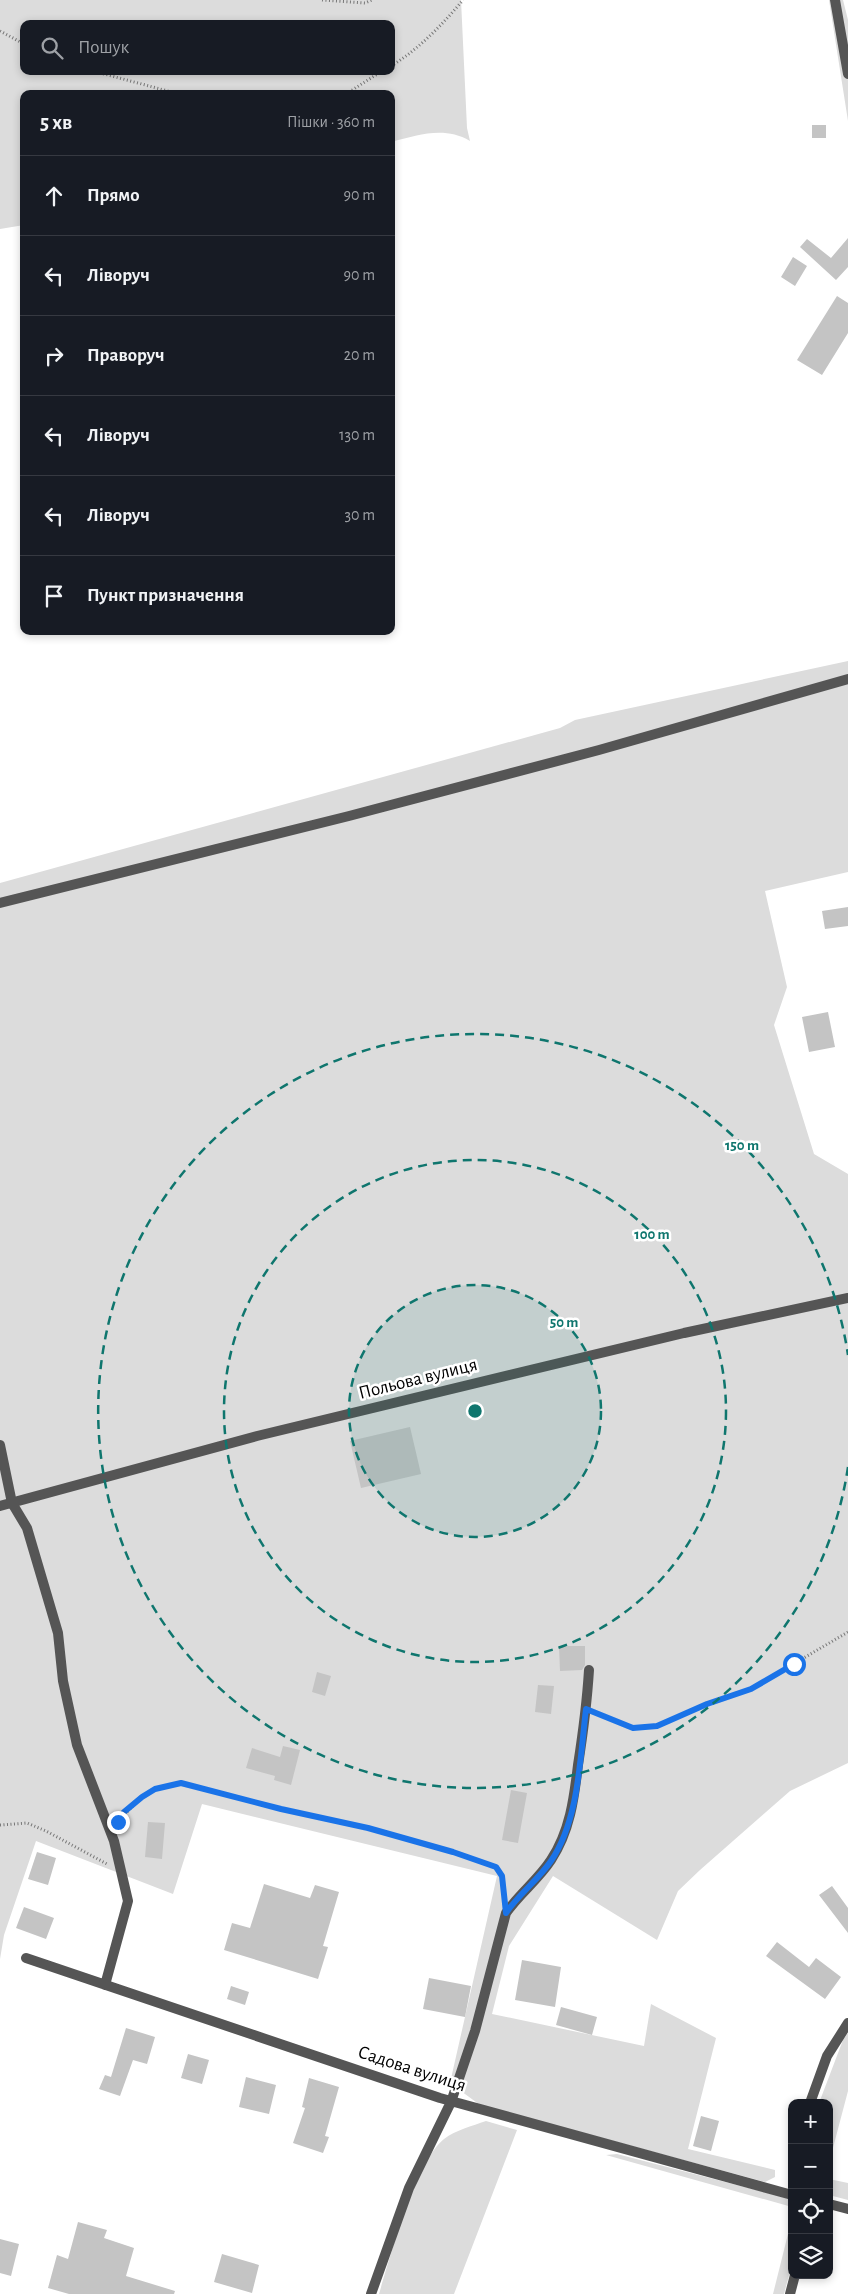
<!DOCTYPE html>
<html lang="uk">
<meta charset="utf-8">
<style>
:root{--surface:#171b24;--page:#242831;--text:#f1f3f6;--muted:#9ea1a6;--line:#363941}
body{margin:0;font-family:"Alegreya Sans",sans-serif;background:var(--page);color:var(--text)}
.controls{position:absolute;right:15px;bottom:15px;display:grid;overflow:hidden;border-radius:10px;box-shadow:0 2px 8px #0003}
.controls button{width:45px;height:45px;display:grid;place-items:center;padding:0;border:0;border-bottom:1px solid var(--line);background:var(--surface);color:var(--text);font:25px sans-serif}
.stop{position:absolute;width:15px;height:15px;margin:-11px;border:4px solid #1a73e8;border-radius:50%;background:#fff}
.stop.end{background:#1a73e8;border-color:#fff;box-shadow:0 1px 5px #0008}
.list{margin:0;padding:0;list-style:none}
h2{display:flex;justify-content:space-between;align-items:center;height:65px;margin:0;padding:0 20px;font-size:21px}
h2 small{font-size:16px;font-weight:400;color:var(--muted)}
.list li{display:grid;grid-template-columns:32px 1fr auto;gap:15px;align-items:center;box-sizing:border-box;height:80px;padding:0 20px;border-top:1px solid var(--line)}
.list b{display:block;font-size:19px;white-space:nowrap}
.list em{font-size:16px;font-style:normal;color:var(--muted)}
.icon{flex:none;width:28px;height:28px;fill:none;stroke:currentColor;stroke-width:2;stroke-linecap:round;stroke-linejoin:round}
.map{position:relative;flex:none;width:848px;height:2294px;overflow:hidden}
.search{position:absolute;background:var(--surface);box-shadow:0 2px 8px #0003;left:20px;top:20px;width:375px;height:55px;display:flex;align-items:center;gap:12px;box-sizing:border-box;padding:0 18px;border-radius:10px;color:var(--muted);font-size:19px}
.panel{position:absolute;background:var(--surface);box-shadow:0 2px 8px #0003;left:20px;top:90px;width:375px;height:545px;border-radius:10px}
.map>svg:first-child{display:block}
.grass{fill:#dcdcdc;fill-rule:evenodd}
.building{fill:#c4c4c4}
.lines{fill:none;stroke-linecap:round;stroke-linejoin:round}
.path{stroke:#777;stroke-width:3;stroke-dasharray:1 2.5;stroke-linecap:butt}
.minor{stroke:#555;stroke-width:10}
.route{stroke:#1a73e8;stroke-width:6}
.ring{fill:none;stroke:#0f766e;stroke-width:2.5;stroke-dasharray:9 6}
.labels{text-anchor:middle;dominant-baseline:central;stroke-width:5;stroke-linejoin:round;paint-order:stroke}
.street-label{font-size:19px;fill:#000;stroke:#fff}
.centre{fill:#0f766e;stroke:#fff;stroke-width:2.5}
.ring-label{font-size:15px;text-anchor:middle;font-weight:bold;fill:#0f766e;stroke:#fff;stroke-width:5;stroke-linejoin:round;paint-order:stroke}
</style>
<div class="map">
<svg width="848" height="2294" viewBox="0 0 848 2294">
<rect width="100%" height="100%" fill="#fff"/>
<!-- grass -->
<path class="grass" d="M0,0H461L467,128L470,141C444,126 419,135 391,142V94H24V225L0,229ZM24,24H391V71H24Z
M829,0H843L848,20V121Z
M848,661V872L765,891L787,987L774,1025L814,1154L848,1174V1763L790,1791L700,1870L678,1891L657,1940L553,1876L509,1946L492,2014L644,2046L651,2004L716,2038L688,2149L775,2170V2177L765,2182L480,2105L450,2083L497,1876L202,1804L173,1894L36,1841L4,1935L0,1959V883L560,728L575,720Z
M848,2033V2091L829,2163V2103H819L843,2040Z
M486,2121L517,2130L454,2294H379C390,2258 416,2161 444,2139C456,2130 472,2126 486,2121Z
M617,2154L779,2196L792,2200V2207L606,2155Z
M829,2179L848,2183V2200L829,2195Z
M792,2218V2264L784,2294H773Z"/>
<!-- building -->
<path class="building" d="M812,125H826V138H812Z
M848,238V267L836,280L800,247L807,239L831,258Z
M793,257L807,266L795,286L781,277Z
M837,296L848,303V333L822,375L797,360Z
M848,907V926L825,929L822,911Z
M828,1012L835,1047L809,1052L802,1017Z
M410,1427L421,1474L361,1488L350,1441Z
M559,1646H585V1665L582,1670L560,1671Z
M317,1672L331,1676L325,1696L312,1692Z
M538,1685L554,1686L551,1714L535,1712Z
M283,1746L300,1750L291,1785L274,1780L275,1776L246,1768L252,1748L280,1757Z
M511,1790L527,1793L518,1843L502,1840Z
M148,1822L165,1823L162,1859L145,1857Z
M37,1852L56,1858L48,1885L28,1879Z
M264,1884L310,1898L315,1885L339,1892L323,1946L328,1947L318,1979L224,1950L232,1923L250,1928Z
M832,1886L848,1908V1933L819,1895Z
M24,1907L54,1918L46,1939L16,1928Z
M777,1942L809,1967L816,1958L841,1977L825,1999L766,1956Z
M522,1960L561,1967L555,2007L515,2000Z
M429,1978L471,1986L465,2017L423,2009Z
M231,1986L249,1992L245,2005L227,1999Z
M561,2007L597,2017L592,2035L556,2025Z
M126,2028L155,2037L147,2064L133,2060L120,2096L99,2089L105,2075L111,2077Z
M188,2054L209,2060L202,2084L181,2078Z
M246,2077L276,2085L269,2114L239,2107Z
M309,2078L339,2087L325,2136L329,2137L323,2153L293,2143L305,2108L302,2107Z
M701,2116L719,2121L711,2151L693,2146Z
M78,2222L107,2230L104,2238L134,2248L126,2276L175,2291L174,2294H69L48,2288L57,2255L68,2259Z
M0,2239L19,2244L11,2276L0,2273Z
M222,2254L259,2265L252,2293L214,2282Z"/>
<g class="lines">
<!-- path -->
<path class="path" d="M322,0L365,3L372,0
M0,31L24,44
M391,66C418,50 443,24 463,0
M93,71L179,94
M346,94L382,71
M596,1713L633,1728L657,1726L707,1704L751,1689L848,1632
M120,1819L142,1797L155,1789L181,1783L281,1809L368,1828L453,1852L496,1867L502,1876L504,1894
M0,1825L27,1823L46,1831L107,1864"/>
<!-- minor -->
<path class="minor" d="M835,0L848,74
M0,903L349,816L599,750L848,679
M0,1445L12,1503L27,1528L58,1633L63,1681L77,1745L114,1841L128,1901L105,1985
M0,1506L257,1436L684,1333L848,1298
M26,1958L440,2098L792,2195
M810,2103L827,2056L848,2023
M829,2204L848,2209
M371,2294L409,2188L451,2102L475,2031L506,1913C519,1894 538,1880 551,1860C570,1831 574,1799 578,1765C583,1733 587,1702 589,1670
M790,2294L795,2275"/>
</g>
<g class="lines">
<!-- route -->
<path class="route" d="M118,1822L124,1812L142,1797L155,1789L181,1783L281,1809L368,1828L453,1852L496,1867L502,1876L506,1913C519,1894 538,1880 551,1861C579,1820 580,1758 586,1709L633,1728L657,1726L707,1704L751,1689L794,1664"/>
</g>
<!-- distance rings -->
<circle cx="475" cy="1411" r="126" fill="#0f766e" fill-opacity=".12"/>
<g class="ring">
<circle cx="475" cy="1411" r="126"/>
<circle cx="475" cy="1411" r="251"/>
<path d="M848 1467A377 377 0 1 1 848 1355"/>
</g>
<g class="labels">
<!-- street labels -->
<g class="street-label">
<text transform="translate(418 1379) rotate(-14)">Польова вулиця</text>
<text transform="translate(412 2069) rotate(18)">Садова вулиця</text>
</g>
</g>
<circle cx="475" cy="1411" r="8" class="centre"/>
<g class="ring-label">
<text x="742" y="1150">150 m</text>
<text x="652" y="1239">100 m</text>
<text x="564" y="1327">50 m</text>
</g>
</svg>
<div class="controls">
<button>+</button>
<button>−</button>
<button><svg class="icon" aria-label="locate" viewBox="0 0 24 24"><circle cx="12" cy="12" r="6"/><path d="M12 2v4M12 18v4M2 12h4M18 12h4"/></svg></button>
<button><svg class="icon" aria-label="layers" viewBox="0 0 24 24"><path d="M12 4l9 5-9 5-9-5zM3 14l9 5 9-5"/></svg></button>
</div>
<div class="stop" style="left:794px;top:1664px"></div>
<div class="stop end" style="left:118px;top:1822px"></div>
<div class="search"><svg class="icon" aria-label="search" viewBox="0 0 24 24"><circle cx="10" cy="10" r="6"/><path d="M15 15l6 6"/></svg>Пошук</div>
<section class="panel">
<h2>5 хв<small>Пішки · 360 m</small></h2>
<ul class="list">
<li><svg class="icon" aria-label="ahead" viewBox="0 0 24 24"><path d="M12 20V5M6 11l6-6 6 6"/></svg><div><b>Прямо</b></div><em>90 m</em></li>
<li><svg class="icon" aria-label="left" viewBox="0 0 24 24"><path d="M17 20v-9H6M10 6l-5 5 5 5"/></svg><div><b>Ліворуч</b></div><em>90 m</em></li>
<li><svg class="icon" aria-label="right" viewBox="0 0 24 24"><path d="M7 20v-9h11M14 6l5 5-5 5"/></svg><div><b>Праворуч</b></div><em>20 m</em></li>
<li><svg class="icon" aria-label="left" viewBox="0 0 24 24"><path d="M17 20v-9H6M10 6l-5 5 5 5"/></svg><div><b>Ліворуч</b></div><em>130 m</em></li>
<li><svg class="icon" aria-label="left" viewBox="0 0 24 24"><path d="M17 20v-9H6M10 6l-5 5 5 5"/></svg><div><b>Ліворуч</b></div><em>30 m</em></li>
<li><svg class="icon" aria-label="arrive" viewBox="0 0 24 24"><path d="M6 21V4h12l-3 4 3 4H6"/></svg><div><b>Пункт призначення</b></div></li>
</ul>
</section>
</div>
